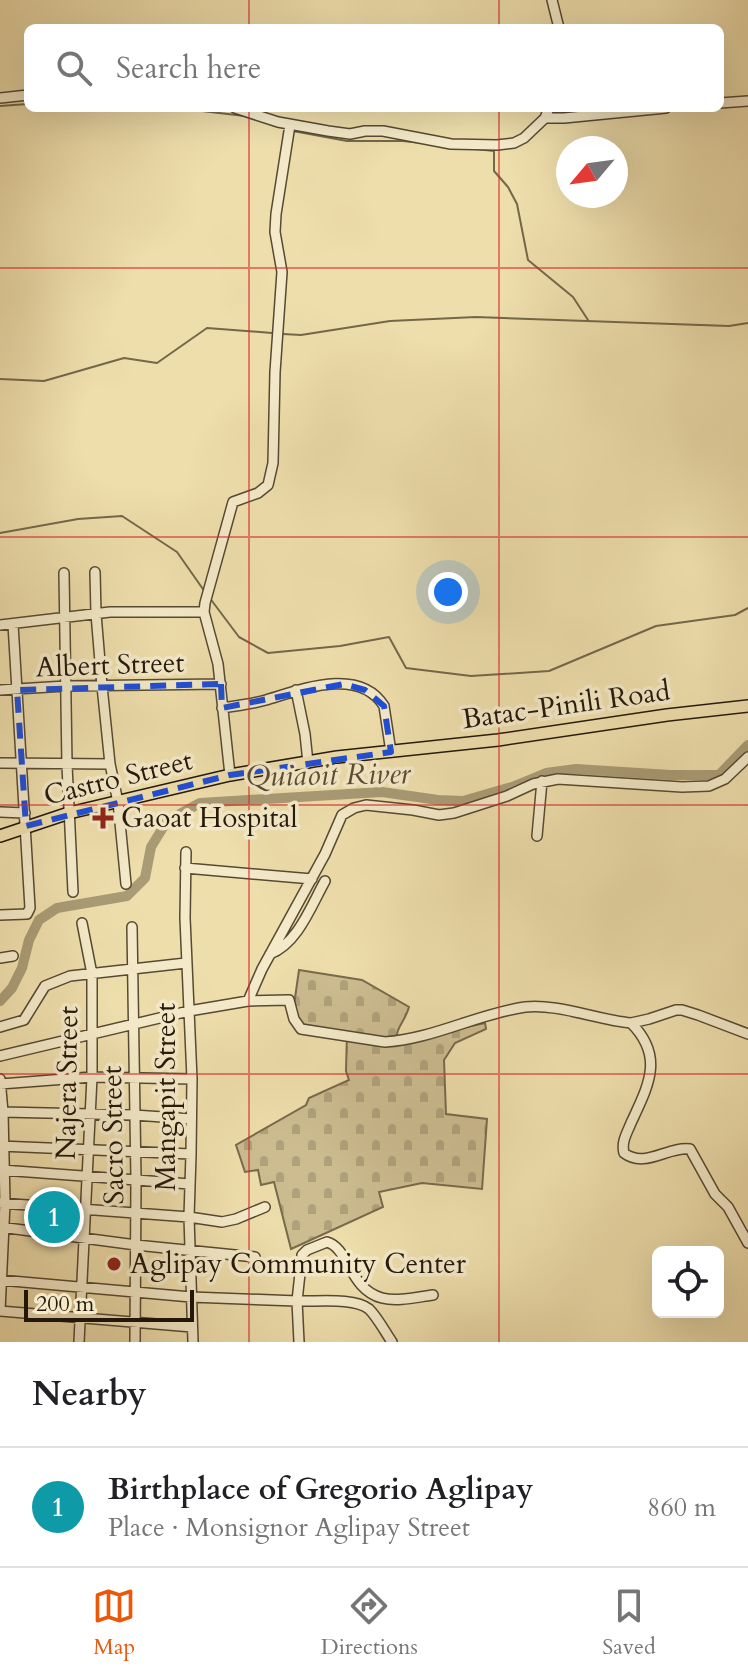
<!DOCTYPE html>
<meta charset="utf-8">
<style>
:root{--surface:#fff;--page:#f6f6f6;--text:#202124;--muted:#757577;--line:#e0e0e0;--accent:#ea580c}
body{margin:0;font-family:Cardo,serif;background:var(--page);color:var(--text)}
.controls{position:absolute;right:24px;bottom:24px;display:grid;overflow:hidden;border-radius:12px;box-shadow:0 8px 32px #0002}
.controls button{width:72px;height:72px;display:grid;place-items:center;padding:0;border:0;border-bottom:2px solid var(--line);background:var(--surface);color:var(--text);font:40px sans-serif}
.compass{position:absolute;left:556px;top:136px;width:72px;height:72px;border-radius:50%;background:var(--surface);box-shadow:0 8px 32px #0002;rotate:241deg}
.scale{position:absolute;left:24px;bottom:20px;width:170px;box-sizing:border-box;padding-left:8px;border:4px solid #24180a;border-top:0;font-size:22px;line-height:28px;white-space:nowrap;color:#24180a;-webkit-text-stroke:6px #f4eac9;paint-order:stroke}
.you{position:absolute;left:448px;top:592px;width:28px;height:28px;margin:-20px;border:6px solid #fff;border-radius:50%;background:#1a73e8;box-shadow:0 0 0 12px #1a73e833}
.badge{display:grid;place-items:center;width:52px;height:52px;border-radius:50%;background:var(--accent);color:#fff;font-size:26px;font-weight:700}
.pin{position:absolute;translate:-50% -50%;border:4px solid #fff;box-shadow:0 2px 8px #0006}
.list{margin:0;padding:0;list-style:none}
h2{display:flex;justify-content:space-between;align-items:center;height:104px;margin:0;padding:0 32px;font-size:34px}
h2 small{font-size:26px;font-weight:400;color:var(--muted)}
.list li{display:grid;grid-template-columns:52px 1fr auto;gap:24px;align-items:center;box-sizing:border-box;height:120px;padding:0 32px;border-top:2px solid var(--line)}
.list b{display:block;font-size:30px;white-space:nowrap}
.list p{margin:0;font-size:26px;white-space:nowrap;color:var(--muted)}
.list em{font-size:26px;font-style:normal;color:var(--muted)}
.icon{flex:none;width:44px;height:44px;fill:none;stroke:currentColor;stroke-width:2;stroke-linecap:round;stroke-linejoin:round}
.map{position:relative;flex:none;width:748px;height:1342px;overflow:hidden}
.search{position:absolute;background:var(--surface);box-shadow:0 8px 32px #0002;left:24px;right:24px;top:24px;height:88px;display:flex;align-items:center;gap:20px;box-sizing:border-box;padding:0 28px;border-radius:12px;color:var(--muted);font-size:30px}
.sheet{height:224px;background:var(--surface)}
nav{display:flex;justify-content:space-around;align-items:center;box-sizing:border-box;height:112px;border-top:2px solid var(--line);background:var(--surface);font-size:22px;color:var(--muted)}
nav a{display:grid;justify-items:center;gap:4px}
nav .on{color:var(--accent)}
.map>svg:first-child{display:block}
.cemetery{fill:url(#cemetery-stones);stroke:#786a4d;stroke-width:2}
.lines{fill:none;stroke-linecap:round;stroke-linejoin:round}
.stream{stroke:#74674a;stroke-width:2}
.river{stroke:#a99b75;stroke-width:10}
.minor-casing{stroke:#564a32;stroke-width:12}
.major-casing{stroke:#24180a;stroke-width:14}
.minor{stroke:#f4eac9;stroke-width:9}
.major{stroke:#eedeac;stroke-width:11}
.marked{fill:none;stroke:#1d4ed8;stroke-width:6;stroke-dasharray:16 10;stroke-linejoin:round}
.grid{fill:none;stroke:#d62828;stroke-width:2;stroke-opacity:0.55}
.poi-dot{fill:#8f2418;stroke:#f4eac9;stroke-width:3}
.labels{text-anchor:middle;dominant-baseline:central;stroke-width:7;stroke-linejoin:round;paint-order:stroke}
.street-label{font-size:28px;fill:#24180a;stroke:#f4eac9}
.poi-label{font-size:28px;fill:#24180a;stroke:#f4eac9;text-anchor:start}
.water-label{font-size:30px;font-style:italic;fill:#594c35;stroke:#f4eac9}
</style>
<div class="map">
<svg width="748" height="1342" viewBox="0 0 748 1342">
<defs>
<pattern id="cemetery-stones" width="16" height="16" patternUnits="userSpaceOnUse" patternTransform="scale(2)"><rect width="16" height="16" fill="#ccbc90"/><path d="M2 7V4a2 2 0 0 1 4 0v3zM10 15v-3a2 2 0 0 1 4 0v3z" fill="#afa17b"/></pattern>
</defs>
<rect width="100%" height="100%" fill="#eedeac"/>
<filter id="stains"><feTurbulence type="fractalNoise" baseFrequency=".0025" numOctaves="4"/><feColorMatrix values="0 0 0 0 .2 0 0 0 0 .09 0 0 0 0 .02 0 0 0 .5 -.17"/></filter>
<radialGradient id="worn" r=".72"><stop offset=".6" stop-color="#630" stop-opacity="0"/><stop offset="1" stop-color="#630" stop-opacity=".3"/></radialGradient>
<!-- cemetery -->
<path class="cemetery" d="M299,970L362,980L409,1007C405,1022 396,1026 396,1042L485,1023L486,1029L455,1043L444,1060L446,1114L487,1119L482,1189L422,1183L379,1192L383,1207L291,1249L274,1182L261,1185L258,1170L245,1172L236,1145L306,1105L309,1098L349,1080L346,1071L347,1032L300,1024L294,1005Z
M30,1207L82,1212V1234L26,1227Z"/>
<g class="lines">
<!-- stream -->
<path class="stream" d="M0,106L28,104
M176,108L245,116
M293,131L347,141H403L422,143
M476,149L494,151V171L508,187L517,204L528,260L573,297L588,320
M283,334L301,335L390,321L476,317L729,326L748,323
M0,379L44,381L124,358L157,363L207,328L272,333
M0,533L78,519L122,516L177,552L205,592
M209,597L239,637L268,653L340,646L389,637L406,668L471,676L549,671L656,626L735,615L748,608"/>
<!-- river -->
<path class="river" d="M0,1001L12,988L22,968L29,940L39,920L57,908L127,896L145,878L151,847L167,821L200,803L382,792L438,800L463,801L512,787L546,773L576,769L670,775H719L748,745"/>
<!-- minor casing -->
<g class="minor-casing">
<path id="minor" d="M552,0L559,28
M0,98L28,95
M720,103L748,101
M235,108L278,122L328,131L350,134L365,131H383L451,144L497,145L514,143L524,138L545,118L549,108
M545,118H564L666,108
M95,572L96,614L102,686L110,764L118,802L126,884
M64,573L67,765L73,892
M0,625L110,612H204
M0,690L66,686L221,684
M296,690L305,734L308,763
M222,708C237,706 252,704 266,700C300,690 359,666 384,706L391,752
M0,763L110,764
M230,775L218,664L204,612L205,603L233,502L258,493L268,485L273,463L275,372L282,272L275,232L276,214L290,125
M0,812L25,813
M537,836L542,781
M186,852L185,918L192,1079L191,1154L189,1217L193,1342
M185,868L312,879
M0,915L27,914L30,908L13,624
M132,927L136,1179L135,1342
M270,954C298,943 311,906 325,881
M0,958L13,956
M248,1001L262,969L325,854L342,815L354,808L366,805L413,810L439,815L454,813L507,796L533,784L558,779L682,787L709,786L725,779L748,757
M631,1023L649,1019L676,1010H682L698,1015L748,1034
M0,1027L24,1020L45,986L70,976L186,963
M0,1056L189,1011L248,1001L289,1000L294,1019L301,1029L385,1042C433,1039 477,1014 525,1007C556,1003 598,1020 631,1023C665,1057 648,1086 631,1123C627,1133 621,1142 624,1153C645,1169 668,1146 690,1149L715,1194L728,1207L748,1243
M0,1079L3,1112L5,1203L0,1311
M0,1084L92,1077L192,1079
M3,1112L134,1115L191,1119
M0,1146L191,1154
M2,1170L190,1184
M0,1203L189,1217L222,1222L236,1219L265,1207
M0,1227L136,1245L255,1257
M0,1280L191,1297L297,1301L302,1255L307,1250L327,1242C349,1248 349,1289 382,1298C398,1302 417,1297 433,1295
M0,1311L192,1327
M79,1342L92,1077V974L82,923
M299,1342L297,1301C316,1302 354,1297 369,1309C378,1318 385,1332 392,1342"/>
</g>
<!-- major casing -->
<g class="major-casing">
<path id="major" d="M0,836L69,813L230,775L337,757L498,740L667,715L748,706"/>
</g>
<!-- minor -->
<use href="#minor" class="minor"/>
<!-- major -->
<use href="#major" class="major"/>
</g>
<!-- marked area -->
<path class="marked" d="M221,684L222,708L344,684L365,690L384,706L391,752L230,775L26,826L17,690Z"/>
<!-- grid -->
<path class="grid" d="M249,0V28M499,0V28M249,108V1342M499,108V1342M0,268H748M0,537H748M0,805H748M0,1074H748"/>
<!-- markers -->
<g class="poi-dot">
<path d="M99 806h8v8h8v8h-8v8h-8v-8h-8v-8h8z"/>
<circle cx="114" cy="1264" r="8"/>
</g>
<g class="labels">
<!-- street labels -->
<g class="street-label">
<text transform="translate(110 665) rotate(-2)">Albert Street</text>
<text transform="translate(566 705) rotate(-8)">Batac-Pinili Road</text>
<text transform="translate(118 778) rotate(-14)">Castro Street</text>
<text transform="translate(67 1083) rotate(-89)">Najera Street</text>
<text transform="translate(166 1097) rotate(-90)">Mangapit Street</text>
<text transform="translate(113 1135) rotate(-91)">Sacro Street</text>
</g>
<!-- poi labels -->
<g class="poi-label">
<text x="121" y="818">Gaoat Hospital</text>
<text x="130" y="1264">Aglipay Community Center</text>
</g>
<!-- water labels -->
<g class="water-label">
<text transform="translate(328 775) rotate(-1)">Quiaoit River</text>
</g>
</g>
<rect width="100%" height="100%" filter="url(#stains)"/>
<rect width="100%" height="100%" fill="url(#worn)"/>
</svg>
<div class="controls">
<button><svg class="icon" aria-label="locate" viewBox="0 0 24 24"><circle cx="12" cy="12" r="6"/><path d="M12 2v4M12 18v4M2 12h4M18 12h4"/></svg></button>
</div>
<svg class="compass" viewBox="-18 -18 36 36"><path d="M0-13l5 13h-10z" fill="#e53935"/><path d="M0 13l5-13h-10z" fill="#757577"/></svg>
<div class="scale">200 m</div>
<div class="you"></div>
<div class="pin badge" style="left:54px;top:1217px;background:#0f9aa8">1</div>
<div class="search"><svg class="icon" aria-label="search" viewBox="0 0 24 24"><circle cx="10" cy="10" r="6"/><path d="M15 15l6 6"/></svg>Search here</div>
</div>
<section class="sheet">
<h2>Nearby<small></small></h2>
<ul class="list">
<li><span class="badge" style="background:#0f9aa8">1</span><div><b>Birthplace of Gregorio Aglipay</b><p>Place · Monsignor Aglipay Street</p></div><em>860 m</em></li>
</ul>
</section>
<nav>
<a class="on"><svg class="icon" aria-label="map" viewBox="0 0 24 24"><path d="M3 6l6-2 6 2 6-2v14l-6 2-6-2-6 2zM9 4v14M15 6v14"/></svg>Map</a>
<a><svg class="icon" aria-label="directions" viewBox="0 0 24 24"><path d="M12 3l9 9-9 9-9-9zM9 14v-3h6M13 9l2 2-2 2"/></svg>Directions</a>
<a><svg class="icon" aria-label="saved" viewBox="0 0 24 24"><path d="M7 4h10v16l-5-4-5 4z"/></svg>Saved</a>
</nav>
